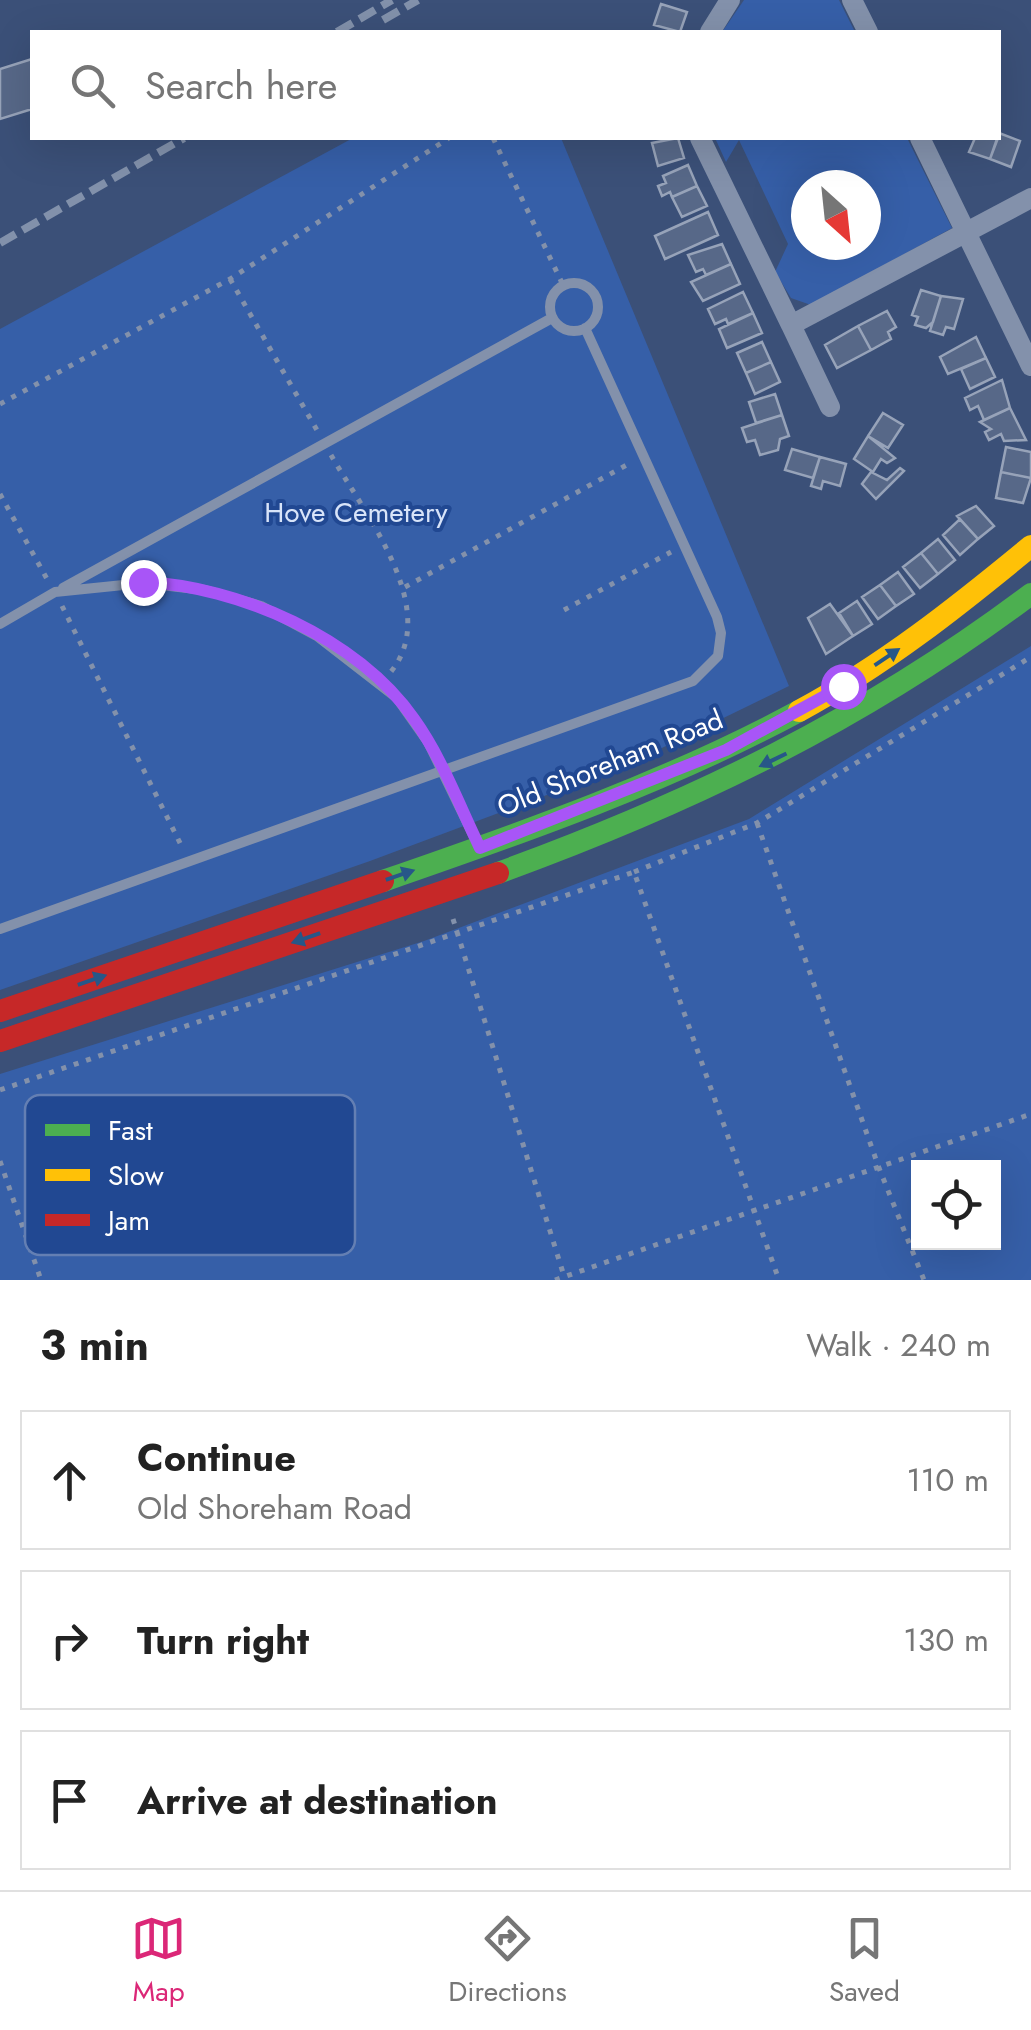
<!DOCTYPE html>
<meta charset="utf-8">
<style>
:root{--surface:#fff;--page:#f2f2f2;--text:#222;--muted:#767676;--line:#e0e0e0;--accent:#db2777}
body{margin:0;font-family:Jost,sans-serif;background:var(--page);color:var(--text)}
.controls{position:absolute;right:30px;bottom:30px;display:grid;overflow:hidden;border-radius:0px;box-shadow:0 10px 40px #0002}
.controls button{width:90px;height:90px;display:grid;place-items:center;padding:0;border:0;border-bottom:2px solid var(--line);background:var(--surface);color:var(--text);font:50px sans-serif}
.compass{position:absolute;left:791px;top:170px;width:90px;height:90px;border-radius:50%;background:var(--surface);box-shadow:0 10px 40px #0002;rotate:153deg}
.stop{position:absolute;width:30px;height:30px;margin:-22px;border:8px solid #a855f7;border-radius:50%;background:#fff}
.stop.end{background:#a855f7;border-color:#fff;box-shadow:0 2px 10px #0008}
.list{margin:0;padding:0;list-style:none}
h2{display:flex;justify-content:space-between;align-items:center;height:130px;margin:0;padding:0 40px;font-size:42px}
h2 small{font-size:32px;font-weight:400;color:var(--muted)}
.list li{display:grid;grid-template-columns:65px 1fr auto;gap:30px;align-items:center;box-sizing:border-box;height:140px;margin:0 20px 20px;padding:0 20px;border:2px solid var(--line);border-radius:0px}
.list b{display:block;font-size:38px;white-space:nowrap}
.list p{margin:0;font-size:32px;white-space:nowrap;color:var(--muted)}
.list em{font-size:32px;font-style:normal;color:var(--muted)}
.icon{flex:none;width:55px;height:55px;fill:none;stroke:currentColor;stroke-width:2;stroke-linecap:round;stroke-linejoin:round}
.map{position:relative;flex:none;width:1031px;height:1280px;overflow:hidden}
.search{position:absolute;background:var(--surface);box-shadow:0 10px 40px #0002;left:30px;right:30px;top:30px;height:110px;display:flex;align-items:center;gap:25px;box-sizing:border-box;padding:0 35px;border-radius:0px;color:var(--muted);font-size:38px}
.sheet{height:610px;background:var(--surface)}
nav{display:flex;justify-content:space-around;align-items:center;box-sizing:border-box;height:140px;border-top:2px solid var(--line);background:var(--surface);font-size:28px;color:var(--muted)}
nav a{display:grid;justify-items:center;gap:5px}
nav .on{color:var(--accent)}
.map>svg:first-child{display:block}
.green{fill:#365fa8;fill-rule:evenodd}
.building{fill:#576888;stroke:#97a3b9;stroke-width:2.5}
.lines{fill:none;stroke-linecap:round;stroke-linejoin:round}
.path{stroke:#8391ab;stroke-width:5;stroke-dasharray:5 8;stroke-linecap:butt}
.lane{stroke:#8391ab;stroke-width:10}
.street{stroke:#8391ab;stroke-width:20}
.fast{stroke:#4caf50;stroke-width:22}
.slow{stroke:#ffc107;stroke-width:22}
.jam{stroke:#c62828;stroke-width:22}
.rail{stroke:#8291ab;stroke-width:8;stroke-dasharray:18 8;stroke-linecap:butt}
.oneway{fill:#275788}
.route{stroke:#a855f7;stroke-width:12}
.labels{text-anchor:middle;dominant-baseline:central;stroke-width:8;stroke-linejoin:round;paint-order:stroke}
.park-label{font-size:28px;fill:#d8e4f9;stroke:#214892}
.street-label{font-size:28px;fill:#fff;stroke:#214892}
.key{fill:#214892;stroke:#647fb3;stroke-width:2.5}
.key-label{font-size:28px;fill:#fff}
</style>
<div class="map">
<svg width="1031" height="1280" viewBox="0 0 1031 1280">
<rect width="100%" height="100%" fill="#3b5078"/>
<!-- green -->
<path class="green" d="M744,0H839L855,32H722Z
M353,138H561L789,686L627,765L370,861L0,990V329Z
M715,138H907L952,228L811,305L791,298L775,272L788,244L739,140L726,162ZM806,185H866V245H806Z
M1031,646V1280H0V1074L424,941L749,819ZM918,1168H994V1242H918Z"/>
<!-- building -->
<path class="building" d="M661,4L687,12L680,32L654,25Z
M32,59V109L0,119V69Z
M999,133L1020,141L1011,167L990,159Z
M678,138L684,158L658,166L652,143Z
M975,138H998L990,159L969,152Z
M688,165L697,186L672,197L670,192L662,196L658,186L666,183L663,176Z
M697,186L707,206L682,217L672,197Z
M708,212L718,235L665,259L655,236Z
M722,244L731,264L706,275L703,269L696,272L688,255Z
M731,264L740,284L703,301L691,282Z
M921,290L941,296L933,322L926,328L915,325L918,317L912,315Z
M743,292L753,313L728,324L726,319L715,324L708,309Z
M941,296L963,299L954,329L946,327L943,335L930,331Z
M887,311L896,327L888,332L891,339L871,350L858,326Z
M753,313L762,333L727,348L719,329Z
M858,326L871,350L837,368L825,345Z
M976,337L986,358L948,374L940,357Z
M762,342L771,362L746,373L737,353Z
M986,358L995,377L970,389L961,369Z
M771,362L780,382L755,394L746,373Z
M1002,380L1010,408L984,420L978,406L970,410L965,398Z
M775,394L782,415L756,423L749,402Z
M1010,408L1026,440L1004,441L1001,434L989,440L985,432L991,429L980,422Z
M883,413L903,425L888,448L868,436Z
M782,415L789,436L780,439L778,450L760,455L755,440L747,442L742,428Z
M868,436L895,458L887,463L881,459L873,472L854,459Z
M1006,447L1031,452V478L1001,472Z
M792,449L820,457L813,478L785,470Z
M820,457L846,464L840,486L823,481L821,489L811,486Z
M900,468L904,471L876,499L862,484L871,472L887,480Z
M1001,472L1031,478L1023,503L996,498Z
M976,506L994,526L978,539L957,516Z
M960,519L978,539L960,555L943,535Z
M938,539L955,560L938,574L921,553Z
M921,553L938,574L920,588L903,567Z
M898,572L914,594L896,606L880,585Z
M880,585L896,606L878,619L862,597Z
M857,601L872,624L853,636L839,613Z
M830,604L853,636L826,654L808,618Z"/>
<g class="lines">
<!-- path -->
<path class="path" d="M493,138L563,285
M230,279L318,432
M0,404L230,279L449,138
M331,455C364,513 444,611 389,674
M0,494L47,579
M405,587L632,462
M62,606L182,847
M564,610L671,552
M757,823L879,1168L924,1280
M634,872L757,823L1031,657
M453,919L564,1276
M0,1090L634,872L779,1280
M0,1161L41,1280
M555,1280L1031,1114"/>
<!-- lane -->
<path class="lane" d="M550 307a24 24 0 1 1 48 0a24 24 0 1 1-48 0Z
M63,588L552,318
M0,624L55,592L143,583L205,590L261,606L317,636L397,698L428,742L477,843
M0,929L693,681L718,656L721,633L717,617L585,328"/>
<!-- street -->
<path class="street" d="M852,0L868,32
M710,32L730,0
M700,138L791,325L1031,198
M920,138L1031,366
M791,325L830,407"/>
<!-- fast -->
<path class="fast" d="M498,873C693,802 865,719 1031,594
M383,881C525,832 667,782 799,711"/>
<!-- slow -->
<path class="slow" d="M799,711C884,665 957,607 1031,546"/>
<!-- jam -->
<path class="jam" d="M0,1011L383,881
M0,1041L498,873"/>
<!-- rail -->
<path class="rail" d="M383,20L418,0
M337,32L392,0
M0,243L184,138"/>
</g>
<!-- one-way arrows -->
<defs><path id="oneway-solid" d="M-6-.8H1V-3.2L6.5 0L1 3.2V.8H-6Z" transform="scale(2.5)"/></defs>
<g class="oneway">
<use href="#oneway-solid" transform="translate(887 657) rotate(-34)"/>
<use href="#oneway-solid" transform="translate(773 760) rotate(154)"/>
<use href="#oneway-solid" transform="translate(400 875) rotate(-19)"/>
<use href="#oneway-solid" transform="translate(306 938) rotate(161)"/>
<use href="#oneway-solid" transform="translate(92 980) rotate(-19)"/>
</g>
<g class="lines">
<!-- route -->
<path class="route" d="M143,582C238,586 358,638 414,719C442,758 459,805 480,848L726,750L843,686"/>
</g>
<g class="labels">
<!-- park labels -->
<g class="park-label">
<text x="356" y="512">Hove Cemetery</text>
</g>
<!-- street labels -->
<g class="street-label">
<text transform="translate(610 763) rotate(-22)">Old Shoreham Road</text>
</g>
</g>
<!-- legend -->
<rect x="25" y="1095" width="330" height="160" rx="15" class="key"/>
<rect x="45" y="1124" width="45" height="12" fill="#4caf50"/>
<rect x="45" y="1169" width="45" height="12" fill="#ffc107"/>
<rect x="45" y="1214" width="45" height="12" fill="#c62828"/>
<g class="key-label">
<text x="108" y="1140">Fast</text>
<text x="108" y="1185">Slow</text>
<text x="108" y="1230">Jam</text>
</g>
</svg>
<div class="controls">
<button><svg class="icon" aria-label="locate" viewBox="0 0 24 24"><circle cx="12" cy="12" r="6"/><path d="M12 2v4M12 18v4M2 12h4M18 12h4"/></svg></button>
</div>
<svg class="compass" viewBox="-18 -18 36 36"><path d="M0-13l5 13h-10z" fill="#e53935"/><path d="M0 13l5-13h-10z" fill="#767676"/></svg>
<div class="stop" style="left:843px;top:686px"></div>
<div class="stop end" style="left:143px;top:582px"></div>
<div class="search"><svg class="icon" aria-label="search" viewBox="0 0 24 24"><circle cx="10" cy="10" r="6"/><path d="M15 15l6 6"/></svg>Search here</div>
</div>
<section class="sheet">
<h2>3 min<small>Walk · 240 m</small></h2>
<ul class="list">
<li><svg class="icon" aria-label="ahead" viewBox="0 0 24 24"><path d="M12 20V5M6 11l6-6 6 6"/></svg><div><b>Continue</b><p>Old Shoreham Road</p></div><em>110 m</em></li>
<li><svg class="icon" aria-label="right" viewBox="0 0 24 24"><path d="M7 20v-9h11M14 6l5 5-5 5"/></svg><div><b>Turn right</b></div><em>130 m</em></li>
<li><svg class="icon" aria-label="arrive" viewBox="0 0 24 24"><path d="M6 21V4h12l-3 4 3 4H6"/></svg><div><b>Arrive at destination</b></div></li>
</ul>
</section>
<nav>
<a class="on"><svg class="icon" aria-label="map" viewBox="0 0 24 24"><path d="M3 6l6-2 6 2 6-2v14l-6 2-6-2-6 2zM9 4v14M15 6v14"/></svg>Map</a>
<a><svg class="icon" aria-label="directions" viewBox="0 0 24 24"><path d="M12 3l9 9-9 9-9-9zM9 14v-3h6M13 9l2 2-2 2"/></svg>Directions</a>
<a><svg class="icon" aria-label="saved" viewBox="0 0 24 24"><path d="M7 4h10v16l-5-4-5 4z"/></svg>Saved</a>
</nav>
